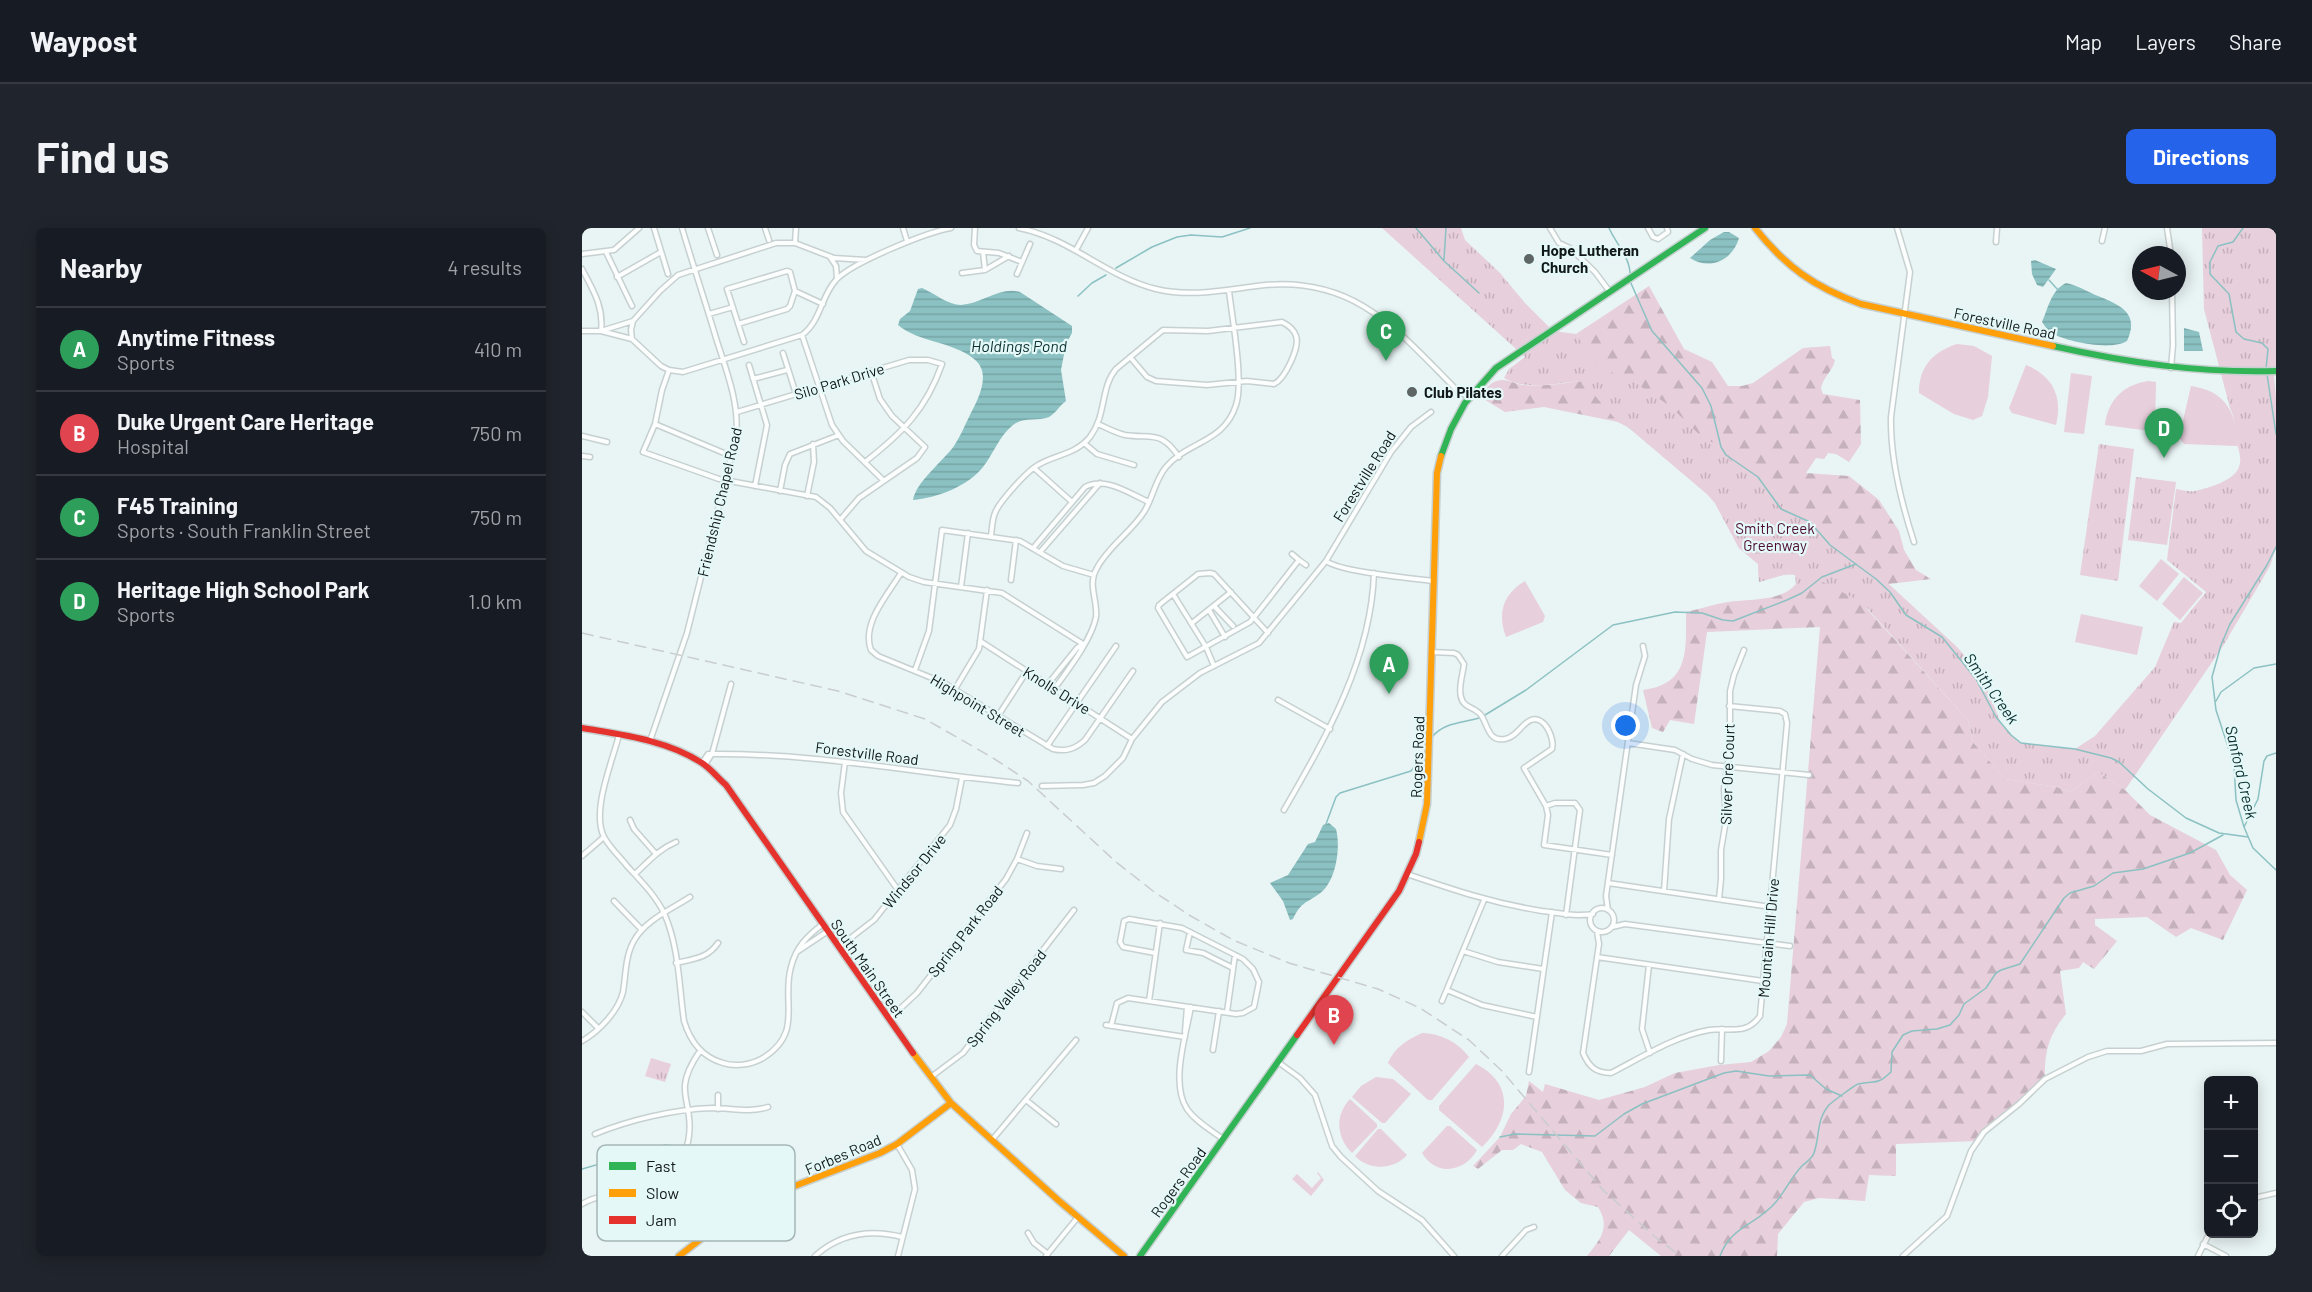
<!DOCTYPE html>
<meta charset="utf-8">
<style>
:root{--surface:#171b24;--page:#20242c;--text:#f1f3f6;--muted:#9ea1a6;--line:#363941;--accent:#2563eb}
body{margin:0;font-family:Barlow,sans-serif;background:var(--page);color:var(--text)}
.controls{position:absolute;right:18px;bottom:18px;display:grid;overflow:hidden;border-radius:9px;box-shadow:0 3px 15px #0003}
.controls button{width:54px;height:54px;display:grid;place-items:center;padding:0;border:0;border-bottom:2px solid var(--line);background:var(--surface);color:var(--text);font:30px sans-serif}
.compass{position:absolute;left:1550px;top:18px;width:54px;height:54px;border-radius:50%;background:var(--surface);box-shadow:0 3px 15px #0003;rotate:277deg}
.you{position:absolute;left:1044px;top:498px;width:21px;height:21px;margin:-15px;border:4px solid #fff;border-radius:50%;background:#1a73e8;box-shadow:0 0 0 9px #1a73e833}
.badge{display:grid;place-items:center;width:39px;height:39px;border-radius:50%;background:var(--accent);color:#fff;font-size:20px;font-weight:700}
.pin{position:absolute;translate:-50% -50px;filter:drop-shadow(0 2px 3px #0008)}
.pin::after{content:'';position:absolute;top:32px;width:21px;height:18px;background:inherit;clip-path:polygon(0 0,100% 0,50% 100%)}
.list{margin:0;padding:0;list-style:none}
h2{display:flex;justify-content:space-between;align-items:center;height:78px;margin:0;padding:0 24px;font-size:26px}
h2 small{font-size:20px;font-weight:400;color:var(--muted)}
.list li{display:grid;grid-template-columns:39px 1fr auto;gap:18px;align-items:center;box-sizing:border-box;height:84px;padding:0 24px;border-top:2px solid var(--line)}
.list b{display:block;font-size:22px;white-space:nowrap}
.list p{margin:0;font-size:20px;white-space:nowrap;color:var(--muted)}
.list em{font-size:20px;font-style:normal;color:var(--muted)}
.icon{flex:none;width:33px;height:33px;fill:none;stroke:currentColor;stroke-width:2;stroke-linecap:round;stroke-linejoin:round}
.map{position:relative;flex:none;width:1694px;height:1028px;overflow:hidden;border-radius:9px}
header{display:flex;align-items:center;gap:36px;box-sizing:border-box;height:84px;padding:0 30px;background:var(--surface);border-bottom:2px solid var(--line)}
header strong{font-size:28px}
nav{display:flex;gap:33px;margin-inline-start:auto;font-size:21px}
.intro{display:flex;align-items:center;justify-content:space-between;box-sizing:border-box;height:144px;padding:0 36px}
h1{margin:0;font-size:42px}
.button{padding:15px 27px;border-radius:9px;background:var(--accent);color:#fff;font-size:21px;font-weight:700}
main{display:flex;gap:36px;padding:0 36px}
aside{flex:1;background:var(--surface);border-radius:9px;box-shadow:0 3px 15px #0003}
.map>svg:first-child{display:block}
.grass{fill:#e7cfdb}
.forest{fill:url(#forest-firs)}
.park{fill:url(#park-tufts)}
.water{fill:url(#water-rules)}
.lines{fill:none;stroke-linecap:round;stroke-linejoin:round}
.stream{stroke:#8bc1c2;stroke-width:1.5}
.street-casing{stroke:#c7d0d0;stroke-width:7}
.fast-casing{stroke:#c7d0d0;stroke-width:9}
.slow-casing{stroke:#c7d0d0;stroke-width:9}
.jam-casing{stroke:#c7d0d0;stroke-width:9}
.street{stroke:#fcfdfd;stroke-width:4}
.fast{stroke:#30b455;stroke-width:6}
.slow{stroke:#ff9f0a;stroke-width:6}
.jam{stroke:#e5322d;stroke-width:6}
.rail{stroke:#cacdcd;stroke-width:1.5;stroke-dasharray:12 6;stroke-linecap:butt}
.poi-dot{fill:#5d6565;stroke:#e5f8f8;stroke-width:2}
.labels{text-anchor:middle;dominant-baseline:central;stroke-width:4.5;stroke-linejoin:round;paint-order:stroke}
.poi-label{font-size:15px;font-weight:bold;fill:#111818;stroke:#e5f8f8;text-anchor:start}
.street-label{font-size:15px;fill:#111818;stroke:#e5f8f8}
.park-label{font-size:15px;fill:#4b0a30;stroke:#e5f8f8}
.water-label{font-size:16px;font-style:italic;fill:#0b3031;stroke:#e5f8f8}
.key{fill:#e5f8f8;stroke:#a5b5b5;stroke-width:1.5}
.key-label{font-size:16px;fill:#111818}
</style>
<header>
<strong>Waypost</strong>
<nav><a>Map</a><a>Layers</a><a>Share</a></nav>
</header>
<div class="intro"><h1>Find us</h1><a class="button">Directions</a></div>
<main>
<aside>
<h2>Nearby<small>4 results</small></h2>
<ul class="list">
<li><span class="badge" style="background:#2e9e5b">A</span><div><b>Anytime Fitness</b><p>Sports</p></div><em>410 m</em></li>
<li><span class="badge" style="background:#e0444e">B</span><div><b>Duke Urgent Care Heritage</b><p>Hospital</p></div><em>750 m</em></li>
<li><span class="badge" style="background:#2e9e5b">C</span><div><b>F45 Training</b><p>Sports · South Franklin Street</p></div><em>750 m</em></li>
<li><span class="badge" style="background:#2e9e5b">D</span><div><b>Heritage High School Park</b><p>Sports</p></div><em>1.0 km</em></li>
</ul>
</aside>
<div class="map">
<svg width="1694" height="1028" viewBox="0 0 1694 1028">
<defs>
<pattern id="forest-firs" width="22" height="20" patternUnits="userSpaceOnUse" patternTransform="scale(1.5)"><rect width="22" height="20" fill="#e7cfdb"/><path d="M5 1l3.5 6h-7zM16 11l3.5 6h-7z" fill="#c5b1bb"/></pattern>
<pattern id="park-tufts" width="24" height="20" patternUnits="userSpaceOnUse" patternTransform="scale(1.5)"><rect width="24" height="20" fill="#e7cfdb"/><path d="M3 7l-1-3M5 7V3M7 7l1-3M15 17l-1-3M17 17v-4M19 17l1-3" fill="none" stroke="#c5b1bb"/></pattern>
<pattern id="water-rules" width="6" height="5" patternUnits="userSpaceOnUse" patternTransform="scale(1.5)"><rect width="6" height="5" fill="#8bc1c2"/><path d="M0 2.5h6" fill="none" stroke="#77a5a6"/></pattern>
</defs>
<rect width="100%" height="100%" fill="#e9f4f4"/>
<!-- grass -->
<path class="grass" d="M1375,116L1392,118L1410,128L1406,169L1400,188L1391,192L1372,186L1337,165C1337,138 1351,124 1375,116Z
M1444,137C1471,148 1481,169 1474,197L1430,185L1427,180Z
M1489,145L1510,148L1502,206L1482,204Z
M1566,153L1574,154L1573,198L1568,203L1523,197C1526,172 1541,157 1566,153Z
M1609,158C1644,163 1655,185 1655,218L1602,216L1597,210Z
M1579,331L1597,346L1575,373L1557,358Z
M1602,349L1621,365L1598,392L1580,376Z
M943,353L963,388L961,394L924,409C915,385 921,366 943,353Z
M1499,386L1561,399L1555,427L1493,414Z
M840,805C858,805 876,814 887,829L850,872H846L806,835C812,820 825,812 840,805Z
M894,836C933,856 928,892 900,919L857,882V878Z
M794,849L811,851L829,866L803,895H800L770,869L779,858Z
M768,871L795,896V899L770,925C755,910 752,888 768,871Z
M865,898H868L895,922C883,944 854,949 840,925Z
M796,901H799L825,927C812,942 787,943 773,928Z
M736,944L742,952L729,968L710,951L715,946L730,960L739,950L735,945Z"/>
<!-- forest -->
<path class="forest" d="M1067,58L1102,121L1130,134L1146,158H1160L1171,155L1221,120L1248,118L1250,130L1253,132C1251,143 1240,150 1239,161L1241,166L1278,172L1279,216L1267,234L1254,226L1246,225L1242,231L1234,230L1224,245L1267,248L1297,272L1317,303L1322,322L1334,342L1349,351L1307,356L1284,380L1386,492L1391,514L1423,551L1475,559L1488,564L1516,544L1543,562L1568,587L1634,622L1648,647L1665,662L1641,712L1609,700L1594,709L1565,689L1513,691V697L1535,713L1512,741L1501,734L1497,740L1478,743L1484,786C1467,806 1462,824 1463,851L1437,876L1402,904L1395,913L1314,916V948L1287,947L1283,973L1237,970L1222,974L1196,1006L1195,1028H1079L1047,1002L1027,1028H1005C1018,1012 1029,999 1016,979L999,975L983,962L960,924L939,916L931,922H920L896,941L891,938L918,909L929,886L944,868L947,853L961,864L963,856L1017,872L1063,859L1093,845L1137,837L1169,834L1187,823L1199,809L1205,796L1238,399L1125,404L1112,496L1088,492L1081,504L1070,500L1061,462C1108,456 1104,422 1104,384C1118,381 1132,376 1146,374C1167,371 1199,374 1214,356V347L1205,346L1177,354L1176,336L1157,320L1133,275L1125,266L1046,199L1036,194L962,179L923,184L900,170C902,160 910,153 919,152C926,151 935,157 942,157C962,159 981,155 1000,153C1008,129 1007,126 994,106Z"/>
<!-- park -->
<path class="park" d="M800,0H879L883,12L918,45L943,75L971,103L994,106L1006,124L1007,134L1052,154L1088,178L1123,212L1137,216L1149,233L1174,248L1205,278L1296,346L1375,419L1401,449L1419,496L1429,507L1439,515L1493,521L1513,508L1573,439L1592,394L1599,395L1624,364L1585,332L1594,261C1600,262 1607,264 1613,263C1626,260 1652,253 1657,239C1660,230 1657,224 1655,216C1653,203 1654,193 1648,180L1622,81L1620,0H1694V147L1692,148L1694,170V320L1688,338L1641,418L1543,562L1516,544L1488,564L1475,559L1423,551L1391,514L1386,492L1284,379L1277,373L1241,354L1214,356L1213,346L1192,348L1177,354L1176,336L1157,320L1133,275L1125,266L1046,199L1036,194L1000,153C975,155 944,163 922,150L927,141L943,129Z
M1517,216L1552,221L1536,353L1498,347Z
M1554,249L1594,254L1585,317L1546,312Z
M69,830L89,836L83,854L63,848Z"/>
<!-- water -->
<path class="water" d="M1142,4H1147L1157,10C1151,32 1128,43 1108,30L1128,12Z
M1453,32L1474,41L1461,59L1455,57L1450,46L1449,33Z
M1484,55C1495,57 1506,64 1516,68C1538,77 1558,85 1545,113C1530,123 1484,114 1470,105C1465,102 1463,98 1460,94C1466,81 1469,62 1484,55Z
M340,60C352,65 366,77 379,77C399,76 419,58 438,64L490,98V105L484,116L479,142L484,173C478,177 473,186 467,189C455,194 442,188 431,197C417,208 412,225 401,239C386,258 355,270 331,272C334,254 361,233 372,218C378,209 382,199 387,189C395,173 411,146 392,131C370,113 338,115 316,97L318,91L328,83L336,61Z
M1602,100L1617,104L1621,123H1602Z
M747,595L754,601C759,619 754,655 737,666C723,676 719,674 711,691L708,692L701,673L688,655L706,647L726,616L733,614L741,597Z"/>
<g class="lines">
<!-- stream -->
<path class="stream" d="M834,0L862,33L897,65
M1027,0C1034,16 1049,30 1048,48
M1661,0L1651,14L1636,18L1628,34V46L1647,66L1654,104L1662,111L1680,115L1686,121L1684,141
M862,32L864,0
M534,40L570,19L595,9L609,7L640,9L668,0
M1467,52L1476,62
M1048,53L1070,103L1120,160L1129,178L1139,219L1144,227L1176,249L1199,281L1228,294L1248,317L1294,351L1308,364L1324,387L1360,409L1394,451L1414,489L1429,507L1439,515L1493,521L1529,530L1537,534L1566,561L1604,590L1637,605L1666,609
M496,68L510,55L524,47
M1685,146L1694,206
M1694,319L1685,337L1648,396L1639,417L1630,449L1634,482L1652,537L1654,572L1662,599L1671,620L1694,642
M1634,473L1639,464L1672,440L1694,436
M903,487L944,462L1031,397L1093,384L1120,385L1141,392L1151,393L1205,372L1220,365L1240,349L1274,336
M850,509C862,494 881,495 897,490
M744,596L754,569L758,565L829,543L843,524
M1662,599L1676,571L1682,533L1685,528L1694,525
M918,909L933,906L1013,908L1042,886L1060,876L1142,845L1154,843L1187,848L1228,847L1244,861L1260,868
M0,941L83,917L135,923L166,921
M1138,1028C1149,998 1173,998 1193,975C1203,964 1209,949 1220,938C1224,934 1230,931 1232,925C1238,908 1234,892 1247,877C1250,874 1273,857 1276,856C1294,852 1294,858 1309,844L1310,824L1321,807L1330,803L1355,801L1368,797L1377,787L1382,776L1404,760L1414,745L1419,742L1438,736L1482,670L1488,665L1512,658L1531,645L1561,641L1608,625L1641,607"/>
<!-- street casing -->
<g class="street-casing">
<path id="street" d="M72,0L86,46
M126,0L135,27
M183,0L187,12
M321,0L325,13
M393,0L392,17L395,23L417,25L440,34
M437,0C488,10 525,49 574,61C611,70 646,61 683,57C777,49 818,106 878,165L886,168
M968,0L977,15L988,20L1013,44L1028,64
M1066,0L1071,9L1076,11L1086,4L1085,0
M1315,0L1328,44L1309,189C1308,231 1319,274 1332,314
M1585,0L1589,27
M1520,13L1523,0
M1414,14L1415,0
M213,15L214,0
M494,22L506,0
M24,24L50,78
M401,24L403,42
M0,26L32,22L57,0
M248,29L254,38L255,50
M0,41C11,62 22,79 19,103
M380,45L403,42L427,28
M435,46L448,16
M35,49L79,24
M127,86L151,79
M156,96L205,81L208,78L213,63
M0,103H19L50,111L79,138L87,142L101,144L220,107C239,93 239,68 254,52C269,35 345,4 369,0
M19,103L51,93L78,63L96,47L194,15H213L252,30L284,32
M220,107L250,197L261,213L301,252
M50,111L49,102L51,93
M162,114L145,61L205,43L208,44L213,63L241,76
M201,125L214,166
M167,137L185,197L173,258
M1589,140L1591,117L1590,63
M87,142L80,162L73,196L61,224L137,251L234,269L248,280L284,323L327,349L342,354L420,365L501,416
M171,151L205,142
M155,184L327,132H346L360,136C344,182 320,205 283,234
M73,196L149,228
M516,196C525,200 534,205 543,207C570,211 579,202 597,229
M0,208L25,214
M502,215L515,226L552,237
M0,228L8,229
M452,240L490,274
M198,263L203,237L208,226L257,207
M225,268L232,234L231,216
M258,292L277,270L335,230L343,219L310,188L298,171L289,143
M409,308C410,301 410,292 413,285C417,274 445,243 456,237C474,226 493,227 508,209C525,186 518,160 534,141L581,102L626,103L700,94C706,97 712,101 714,108C718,119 703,151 692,156L665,153L625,157L574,153L565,149L548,129
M452,319L503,259C524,248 548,266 567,274
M459,323L518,255
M717,332L724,337
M744,333C759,344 828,350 851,353
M319,345C306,366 279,396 289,422L296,428L362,455L471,521C484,524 493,521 503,512L551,443
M429,352L434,312
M379,359L386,305
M591,366L624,419L632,438
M632,378L651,398
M627,382L643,409
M610,395L649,364
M686,405L632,346L628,345L616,346L577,377L576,380L605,429L668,394C685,374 700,353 717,332L710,326
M398,413L550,511
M849,424L872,425L876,427L882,436C881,446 876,459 879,469C881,480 893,479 899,487C906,497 906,514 923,511C935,509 939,496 949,492C963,487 973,511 970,521L942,540L964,578L966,587L962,617L1030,627
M333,442L347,403L360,302L438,313L481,338L512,347
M149,456L130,526C233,525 334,545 436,555
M466,456L495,420L501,416
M473,460C486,442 510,411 514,389C516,372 505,357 515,340C526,319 549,304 562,284C571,270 573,252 584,239C606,213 642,215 654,177C662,154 650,89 647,63
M373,461L397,421L405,362
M696,472L748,501
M416,488L445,443
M37,507C30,535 9,583 22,609C28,620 38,629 45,638C59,653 73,667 82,685C97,718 97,758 102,793C108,813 120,829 141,835C153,839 169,837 181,830C222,805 199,773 209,739C214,719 225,708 241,696
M68,513L105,405L154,209C158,176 144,142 134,110C123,73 111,37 100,0
M1046,515L1093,522L1110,531L1130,537L1227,547
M465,518L534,418
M126,526H130L124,535H120Z
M263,534L259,565L261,584L316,662
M460,558L501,557L512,555L523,548L541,530L550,511L580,474L618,445L677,415L744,333L809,224L829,199L849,184
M964,578L973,575H993L998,582L984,687
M702,582C744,509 789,432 792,345
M48,592L52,601L74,626
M0,628L22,609
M435,631L455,638L479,641
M53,646C66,634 77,621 94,614
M825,646C872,662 910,675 960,683C977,685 993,689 1011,686
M1026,655L1189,679
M1082,663L1087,591L1101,526
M1137,671L1139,651V622L1144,592L1142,561L1148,521V463L1152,447L1162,422
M32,673L60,702
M1008 692a12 12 0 1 1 24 0a12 12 0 1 1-24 0Z
M1026,682L1024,668L1054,457L1063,428L1061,418
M1030,699L1043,696L1208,718
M1015,703L1017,716L1001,825C1007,839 1014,845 1029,845C1060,829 1093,808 1127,802C1148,799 1164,808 1178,788L1205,495L1203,486L1198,483L1147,478
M608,704L604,722L621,725L651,740
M257,719L292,692L368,597L374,581L380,550
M216,723L246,703
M881,723L916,734L961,741
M1015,729L1181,753
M94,735C112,731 126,730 136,715
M1067,737L1060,801L1068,825
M865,762L900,777L955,789
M567,773L578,695
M860,773L902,672
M609,779C604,807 588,855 605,881C614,894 629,902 641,911
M0,784L16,800
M645,784L653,727
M307,791L335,765L424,651L435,631L445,605
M524,797L603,809
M529,798L535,775L546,770L654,786L661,785L672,779L677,754L671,741L661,731L600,700L547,691L542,693L538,714L541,719L573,725
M603,804L605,779
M0,813C16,804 36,784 41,764C44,746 43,727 53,711C64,692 90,681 108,669
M631,822L637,783
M1139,833L1140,801
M696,834L718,850L733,867L750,918L759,929L796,963L840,992L872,1028
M947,844L970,684
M349,849L381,825L492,682
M444,872L474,896
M136,881V867
M13,906C47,892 93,881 130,880C149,880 168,885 186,879
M410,912L494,812
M315,916L330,942L333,961L316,1028
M1672,970L1694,965
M0,976C24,961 56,971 80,955C101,941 110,913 107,889C106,878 102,867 103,857C104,845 111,833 118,823
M35,986L36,967
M145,989L162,1009
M446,1005L452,1015L466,1026
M1621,1016L1644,1028
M233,1028C259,1005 288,1001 320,1009
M464,1028L496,989
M920,1028L944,1002L952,999
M1321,1028L1365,988L1389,923L1402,904L1437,876L1463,851L1506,829L1525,823H1559L1585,816L1694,815
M1616,1028L1627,1006"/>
</g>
<!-- fast casing -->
<g class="fast-casing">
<path id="fast" d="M1471,118C1547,135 1616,145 1694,143
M859,228L869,201L883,175L914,140L1123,0
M558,1028L715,807"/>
</g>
<!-- slow casing -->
<g class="slow-casing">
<path id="slow" d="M1173,0C1204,39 1232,59 1279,76L1471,118
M837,614L845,576L855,245L859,228
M331,825L369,875L476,972L542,1028
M97,1028L161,978L298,925L315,916L369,875"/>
</g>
<!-- jam casing -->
<g class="jam-casing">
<path id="jam" d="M0,500C41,507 85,512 120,535C129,541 136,550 144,557L331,825
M715,807L817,663L834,626L837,614"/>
</g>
<!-- street -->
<use href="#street" class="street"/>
<!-- fast -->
<use href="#fast" class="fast"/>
<!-- slow -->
<use href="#slow" class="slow"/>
<!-- jam -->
<use href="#jam" class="jam"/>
<!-- rail -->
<path class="rail" d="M0,405L256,463L343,491L411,530L446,553L534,634L571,663L607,687L651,712L707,735L796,761L838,780L887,812L920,843L1022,963L1072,1008L1098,1028"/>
</g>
<!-- markers -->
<g class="poi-dot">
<circle cx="947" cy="31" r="6"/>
<circle cx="830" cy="164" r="6"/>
</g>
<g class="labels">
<!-- poi labels -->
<g class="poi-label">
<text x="959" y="22">Hope Lutheran<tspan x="959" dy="17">Church</tspan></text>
<text x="842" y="164">Club Pilates</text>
</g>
<!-- street labels -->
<g class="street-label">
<text transform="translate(1423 95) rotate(12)">Forestville Road</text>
<text transform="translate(257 153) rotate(-17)">Silo Park Drive</text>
<text transform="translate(782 248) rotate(-58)">Forestville Road</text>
<text transform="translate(137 274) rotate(-77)">Friendship Chapel Road</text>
<text transform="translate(475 462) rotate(32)">Knolls Drive</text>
<text transform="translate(396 477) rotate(31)">Highpoint Street</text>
<text transform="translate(285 525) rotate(7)">Forestville Road</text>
<text transform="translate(835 529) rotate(-88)">Rogers Road</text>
<text transform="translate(1145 546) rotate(-88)">Silver Ore Court</text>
<text transform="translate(332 643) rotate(-51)">Windsor Drive</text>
<text transform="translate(383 703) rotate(-52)">Spring Park Road</text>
<text transform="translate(1186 710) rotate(-85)">Mountain Hill Drive</text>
<text transform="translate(286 740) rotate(55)">South Main Street</text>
<text transform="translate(424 770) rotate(-52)">Spring Valley Road</text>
<text transform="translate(261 926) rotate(-23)">Forbes Road</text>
<text transform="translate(596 954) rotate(-54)">Rogers Road</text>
</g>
<!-- park labels -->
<g class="park-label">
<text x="1193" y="300">Smith Creek<tspan x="1193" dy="17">Greenway</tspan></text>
</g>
<!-- water labels -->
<g class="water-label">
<text x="437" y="117">Holdings Pond</text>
<text transform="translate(1410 460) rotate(55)">Smith Creek</text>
<text transform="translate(1660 544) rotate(77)">Sanford Creek</text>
</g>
</g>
<!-- legend -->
<rect x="15" y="917" width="198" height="96" rx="9" class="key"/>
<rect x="27" y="934" width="27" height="8" fill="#30b455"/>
<rect x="27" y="961" width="27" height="8" fill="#ff9f0a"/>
<rect x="27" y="988" width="27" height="8" fill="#e5322d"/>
<g class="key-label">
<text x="64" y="944">Fast</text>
<text x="64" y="971">Slow</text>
<text x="64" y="998">Jam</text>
</g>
</svg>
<div class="controls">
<button>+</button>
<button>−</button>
<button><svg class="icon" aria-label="locate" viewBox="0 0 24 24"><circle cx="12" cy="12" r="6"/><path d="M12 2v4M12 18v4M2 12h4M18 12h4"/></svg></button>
</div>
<svg class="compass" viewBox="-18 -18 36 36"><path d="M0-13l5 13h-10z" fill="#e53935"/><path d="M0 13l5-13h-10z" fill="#9ea1a6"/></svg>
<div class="you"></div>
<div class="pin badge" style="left:807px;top:466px;background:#2e9e5b">A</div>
<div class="pin badge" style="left:752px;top:817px;background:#e0444e">B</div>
<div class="pin badge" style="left:804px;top:133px;background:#2e9e5b">C</div>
<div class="pin badge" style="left:1582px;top:230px;background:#2e9e5b">D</div>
</div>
</main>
